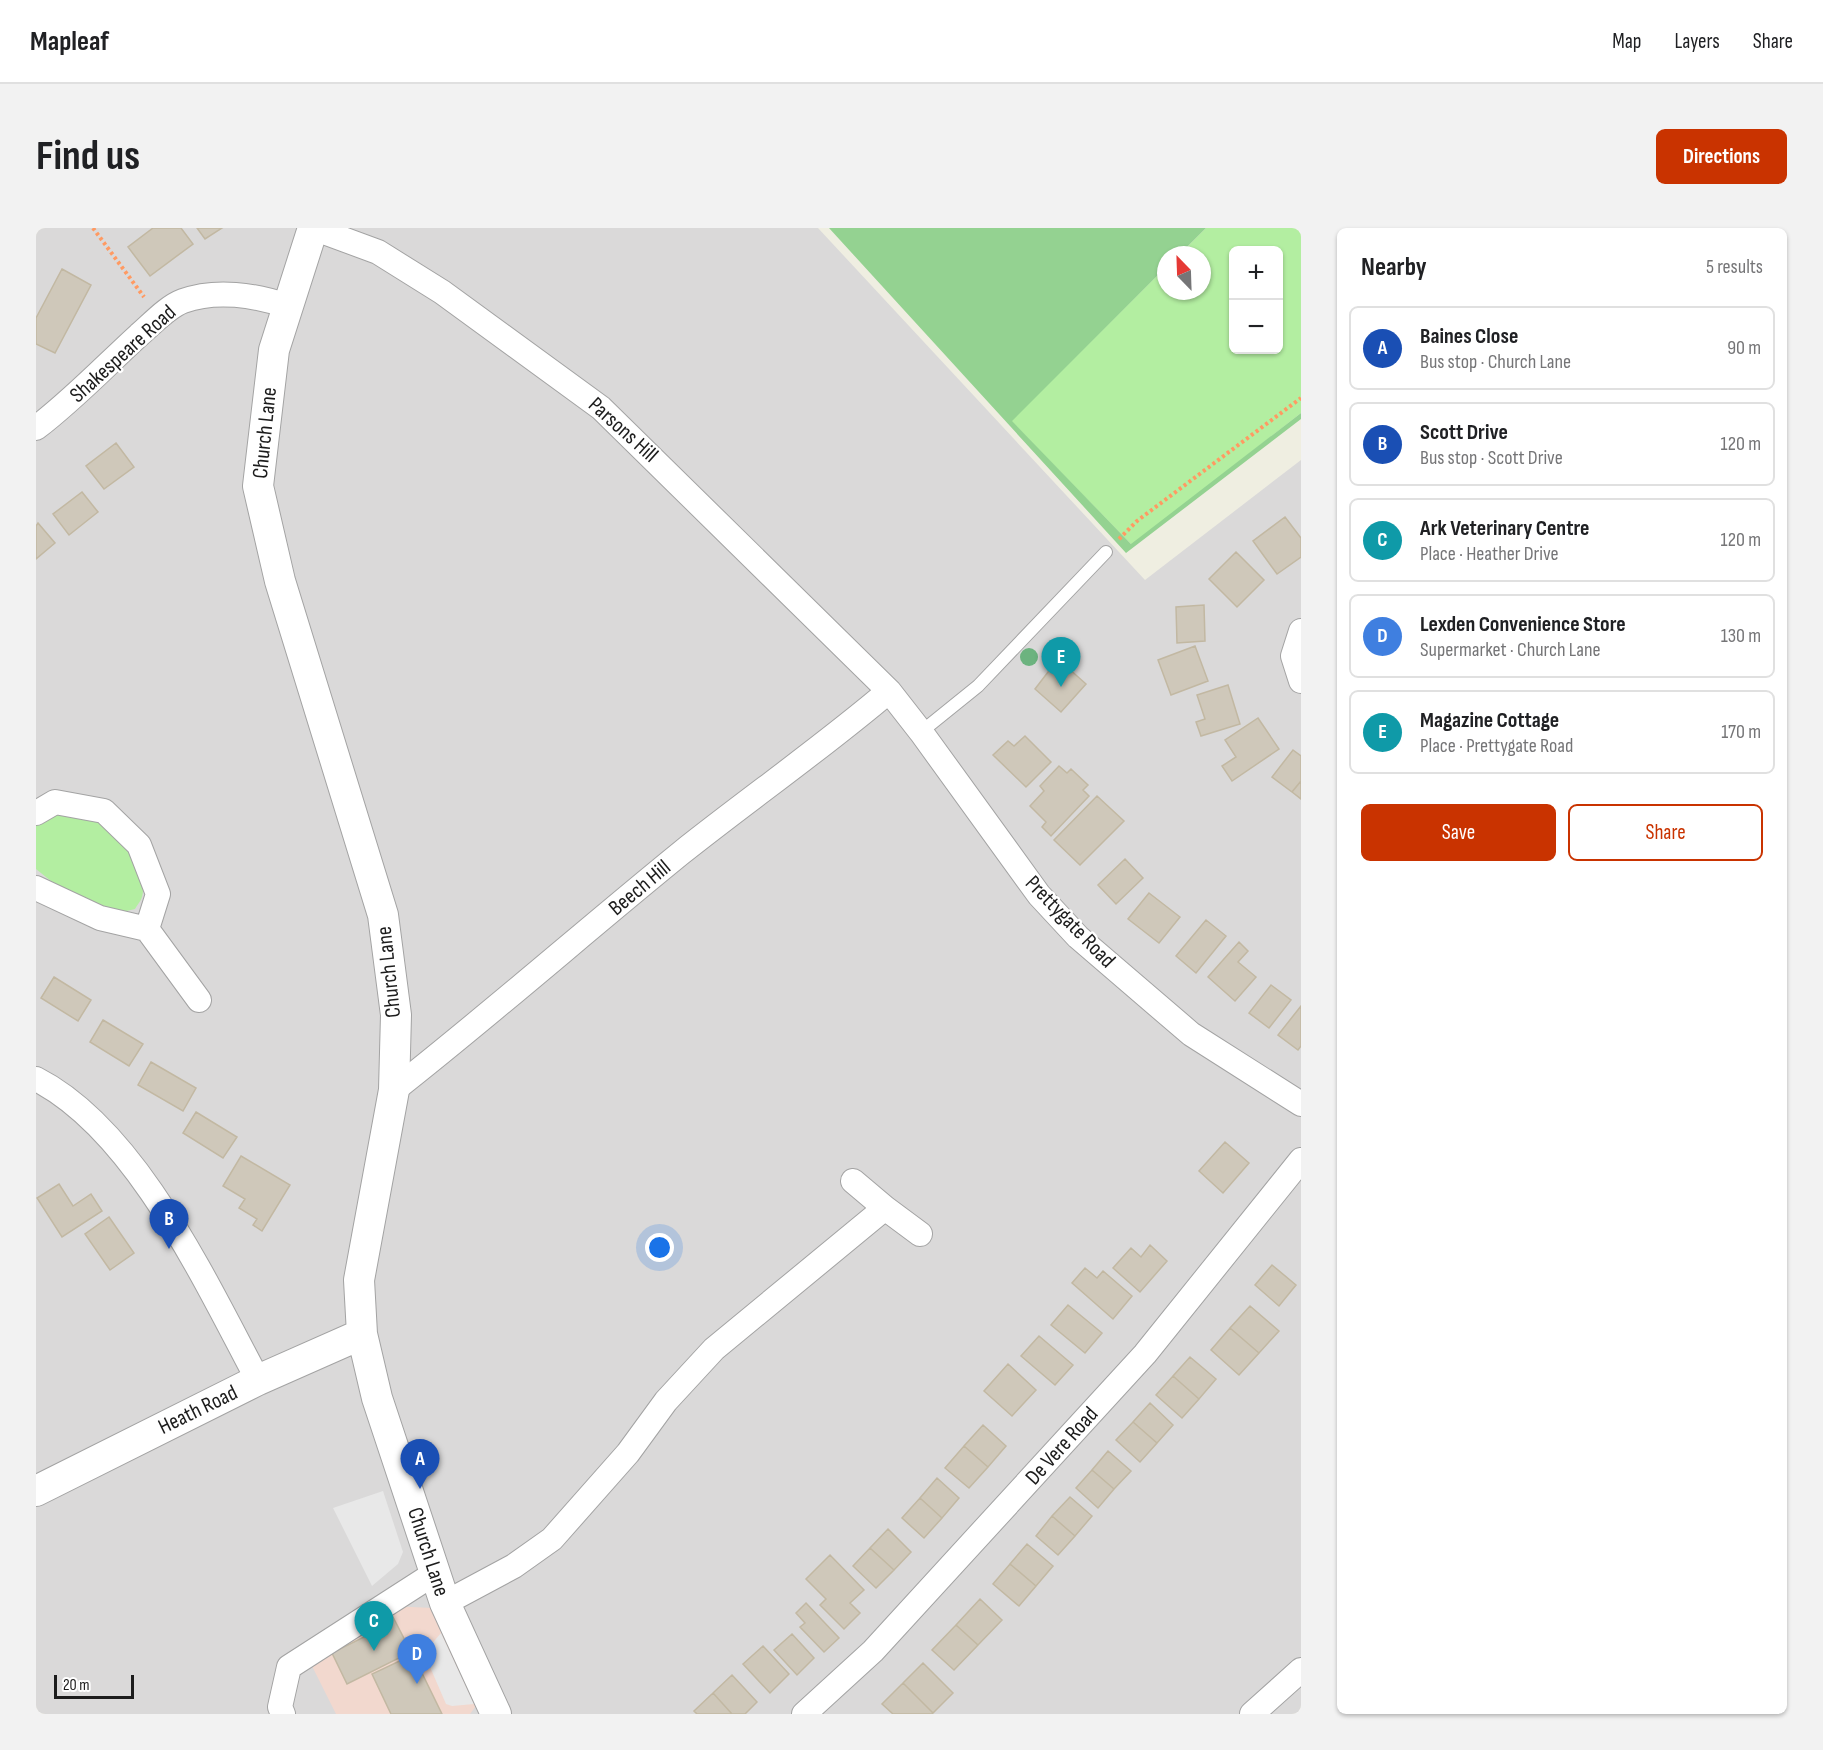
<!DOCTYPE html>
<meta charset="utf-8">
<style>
:root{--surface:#fff;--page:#f2f2f2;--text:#202124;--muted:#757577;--line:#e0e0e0;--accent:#c93300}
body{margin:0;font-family:"Sofia Sans Condensed",sans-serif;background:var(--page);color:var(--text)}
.controls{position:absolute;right:18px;top:18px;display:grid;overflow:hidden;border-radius:9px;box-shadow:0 2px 4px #0004}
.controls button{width:54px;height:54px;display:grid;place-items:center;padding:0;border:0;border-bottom:2px solid var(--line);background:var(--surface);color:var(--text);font:30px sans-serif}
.compass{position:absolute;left:1121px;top:18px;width:54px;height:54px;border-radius:50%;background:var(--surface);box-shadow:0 2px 4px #0004;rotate:337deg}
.scale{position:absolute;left:18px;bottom:15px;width:80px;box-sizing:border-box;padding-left:6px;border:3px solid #1c1c1c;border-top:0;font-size:16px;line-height:21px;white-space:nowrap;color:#1c1c1c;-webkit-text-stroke:4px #fff;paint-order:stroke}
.you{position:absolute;left:624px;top:1020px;width:21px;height:21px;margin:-15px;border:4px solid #fff;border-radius:50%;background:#1a73e8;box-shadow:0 0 0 9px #1a73e833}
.badge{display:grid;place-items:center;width:39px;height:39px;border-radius:50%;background:var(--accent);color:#fff;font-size:20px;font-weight:700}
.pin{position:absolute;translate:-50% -50px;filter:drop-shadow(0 2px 3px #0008)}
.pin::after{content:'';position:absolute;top:32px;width:21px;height:18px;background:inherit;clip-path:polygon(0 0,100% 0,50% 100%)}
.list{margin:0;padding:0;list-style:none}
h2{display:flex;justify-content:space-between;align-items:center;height:78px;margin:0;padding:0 24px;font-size:26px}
h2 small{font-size:20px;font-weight:400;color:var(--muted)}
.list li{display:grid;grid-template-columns:39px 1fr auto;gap:18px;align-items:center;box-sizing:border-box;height:84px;margin:0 12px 12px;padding:0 12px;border:2px solid var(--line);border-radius:9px}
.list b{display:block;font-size:22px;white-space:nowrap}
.list p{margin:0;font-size:20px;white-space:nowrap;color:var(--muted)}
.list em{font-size:20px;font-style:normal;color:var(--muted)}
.actions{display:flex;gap:12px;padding:18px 24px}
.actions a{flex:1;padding:14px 0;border:2px solid var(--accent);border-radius:9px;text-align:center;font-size:21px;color:var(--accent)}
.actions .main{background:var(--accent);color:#fff}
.map{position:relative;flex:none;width:1265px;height:1486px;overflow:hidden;border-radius:9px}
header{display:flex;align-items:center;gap:36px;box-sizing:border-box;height:84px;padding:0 30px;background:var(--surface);border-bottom:2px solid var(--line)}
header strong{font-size:28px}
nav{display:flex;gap:33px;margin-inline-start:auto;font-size:21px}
.intro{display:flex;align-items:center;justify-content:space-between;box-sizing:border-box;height:144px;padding:0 36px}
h1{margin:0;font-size:42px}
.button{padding:15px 27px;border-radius:9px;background:var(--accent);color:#fff;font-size:21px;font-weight:700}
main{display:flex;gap:36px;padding:0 36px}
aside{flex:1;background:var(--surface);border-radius:9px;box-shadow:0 2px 4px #0004}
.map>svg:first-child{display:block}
.residential{fill:#dad9d9}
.commercial{fill:#f2d8ce}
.grass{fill:#b3eea1;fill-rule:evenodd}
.forest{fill:#94d291}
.parking{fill:#e8e8e8}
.building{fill:#cfc8ba;stroke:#c2b8a2;stroke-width:1.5}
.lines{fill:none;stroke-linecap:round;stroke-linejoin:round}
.service-casing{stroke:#a3a3a3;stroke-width:14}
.minor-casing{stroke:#a3a3a3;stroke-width:26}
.tertiary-casing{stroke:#a3a3a3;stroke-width:32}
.path{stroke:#ff9a62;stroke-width:4;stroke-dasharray:3 3;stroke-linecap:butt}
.service{stroke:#fff;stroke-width:12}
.minor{stroke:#fff;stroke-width:24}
.tertiary{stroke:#fff;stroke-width:30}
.tree{fill:#6cb37f}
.labels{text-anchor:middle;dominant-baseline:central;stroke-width:4.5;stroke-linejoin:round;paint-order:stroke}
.street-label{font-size:22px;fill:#1c1c1c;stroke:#fff}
</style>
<header>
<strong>Mapleaf</strong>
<nav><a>Map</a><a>Layers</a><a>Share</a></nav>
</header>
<div class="intro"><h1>Find us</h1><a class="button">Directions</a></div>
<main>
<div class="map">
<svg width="1265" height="1486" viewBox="0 0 1265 1486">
<rect width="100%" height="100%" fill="#efeee1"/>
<!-- residential -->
<path class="residential" d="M0,0H782L1109,352L1265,232V1486H0Z"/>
<!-- commercial -->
<path class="commercial" d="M353,1378L397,1380L440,1478L434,1486H300L273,1432Z"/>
<!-- grass -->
<path class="grass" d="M1170,0H1265V185L1096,317L975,193L1130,39V63H1166V27H1143ZM1198,22H1242V122H1198Z
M24,586C40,589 59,590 73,600C89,610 112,650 106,669C105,673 101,677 99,681L82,685L26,662L0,641V594L11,588Z"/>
<!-- forest -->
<path class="forest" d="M793,0H1170L1143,27H1130V39L976,193L1095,316L1265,185V191L1090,325Z"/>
<!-- parking -->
<path class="parking" d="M347,1263L367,1324L362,1336L336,1358L297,1280Z
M405,1405L438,1476L416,1478L410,1476L388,1425Z"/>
<!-- building -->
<path class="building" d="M117,0H145L157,16L114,48L92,19Z
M161,0H186L169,11Z
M26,41L55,57L19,125L0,116V90Z
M80,215L98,239L68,261L50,238Z
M46,264L62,284L33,307L17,286Z
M1249,289L1265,310V329L1241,346L1217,313Z
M2,295L19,315L0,331V298Z
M1200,324L1228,352L1201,379L1173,351Z
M1168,377L1169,413L1141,415L1140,379Z
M1159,418L1172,453L1135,467L1122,432Z
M1022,431L1050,456L1025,484L999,461Z
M1192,457L1204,496L1165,508L1160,494L1169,491L1161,467Z
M1222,490L1243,521L1196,553L1186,538L1200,529L1189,512Z
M989,508L1015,534L990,559L957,527L972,513L978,518Z
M1257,522L1265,528V553L1256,564L1236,549Z
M1023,538L1031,545L1035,541L1052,557L1047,562L1053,568L1015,608L1006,599L1010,594L994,578L1008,563L1004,558Z
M1265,553V571L1256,564Z
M1061,568L1088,593L1044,637L1018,612Z
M1089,631L1107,650L1080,676L1062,657Z
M1113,665L1144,689L1123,715L1092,691Z
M1170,692L1190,708L1160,745L1140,728Z
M1203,714L1212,723L1202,734L1220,749L1199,773L1172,749Z
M18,749L55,772L42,793L5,770Z
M1235,757L1255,772L1233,800L1213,785Z
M1265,778V818L1262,822L1242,807Z
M67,792L107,816L93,838L54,814Z
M115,834L160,860L147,883L102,857Z
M160,884L201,909L187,930L147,905Z
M1189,914L1213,935L1187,965L1163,943Z
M205,928L254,957L226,1003L217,997L221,991L203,980L209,971L187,958Z
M23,956L37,978L55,966L66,983L26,1009L1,970Z
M73,989L98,1025L74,1042L49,1006Z
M1114,1017L1131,1033L1104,1064L1077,1040L1095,1020L1105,1029Z
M1236,1037L1260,1057L1243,1078L1219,1057Z
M1049,1040L1061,1050L1067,1043L1096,1068L1077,1091L1036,1055Z
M1032,1077L1066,1105L1049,1125L1015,1097Z
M1214,1078L1243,1103L1223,1125L1194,1100Z
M1194,1100L1223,1125L1203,1147L1175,1122Z
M1003,1108L1037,1137L1019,1157L985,1128Z
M1154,1129L1180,1151L1163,1171L1137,1148Z
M972,1136L1000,1162L976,1188L948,1163Z
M1137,1148L1163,1171L1146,1190L1120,1167Z
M1114,1175L1137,1197L1121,1215L1097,1194Z
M1097,1194L1121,1215L1104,1234L1080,1212Z
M947,1197L970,1218L952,1239L928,1218Z
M928,1218L952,1239L933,1260L909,1240Z
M1072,1223L1095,1243L1078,1261L1056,1242Z
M1056,1242L1078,1261L1062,1280L1040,1260Z
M901,1250L923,1270L906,1290L884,1270Z
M1034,1269L1056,1288L1039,1308L1016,1288Z
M884,1270L906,1290L888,1310L866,1290Z
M1016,1288L1039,1308L1022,1327L1000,1308Z
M852,1301L875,1324L858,1342L834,1320Z
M991,1316L1017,1338L1000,1358L974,1336Z
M834,1320L858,1342L840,1360L817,1338Z
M794,1327L828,1362L814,1375L824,1385L808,1401L784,1377L790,1371L770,1351Z
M974,1336L1000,1358L983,1378L957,1356Z
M944,1371L966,1392L942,1417L920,1397Z
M770,1375L803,1410L788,1424L764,1399L769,1395L760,1385Z
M357,1389L375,1424L311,1456L296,1425L332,1407L330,1403Z
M920,1397L942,1417L918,1442L896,1422Z
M756,1406L778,1430L761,1447L738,1422Z
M727,1418L753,1446L734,1465L707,1436Z
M372,1429L377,1439L382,1437L406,1486H355L336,1446Z
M887,1435L917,1465L897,1485L867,1455Z
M696,1447L721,1474L709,1486H696L677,1465Z
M867,1455L897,1485L896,1486H857L846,1476Z
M677,1465L696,1486H661L658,1483Z"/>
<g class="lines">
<!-- service casing -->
<g class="service-casing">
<path id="service" d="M885,504L942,458L1070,324"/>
</g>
<!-- minor casing -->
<g class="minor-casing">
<path id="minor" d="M277,0L342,24L406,64L565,180L853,463L885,504L1003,667L1042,709L1155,806L1265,876
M0,200C37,172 69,138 103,107C116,96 131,79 147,73C180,61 219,67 251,78
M1265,403L1257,428L1265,453
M0,585L19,574L68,583L103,617L122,666L111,701
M0,660L64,690L111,701L163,772
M0,851C100,902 170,1055 222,1152
M358,862C456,785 549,703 645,625C714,570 786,520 853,463
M849,980L884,1006
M409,1375L478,1338L516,1311L592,1225L630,1173L678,1121L849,980L817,953
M247,1486L244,1479L253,1439L399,1345
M768,1486L837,1423L1109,1126L1265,932
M1216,1486L1265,1442"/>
</g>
<!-- tertiary casing -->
<g class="tertiary-casing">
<path id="tertiary" d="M277,0L238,122L222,258L244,353L347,687L360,787L358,862L323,1052L326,1106L341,1170L409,1375L460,1486
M0,1263L222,1152L326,1106"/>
</g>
<!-- path -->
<path class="path" d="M57,0L108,69
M1083,311L1101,293L1265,170"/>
<!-- service -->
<use href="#service" class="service"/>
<!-- minor -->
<use href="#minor" class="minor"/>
<!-- tertiary -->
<use href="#tertiary" class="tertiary"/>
</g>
<!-- trees -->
<circle class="tree" cx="993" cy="429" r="9"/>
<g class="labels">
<!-- street labels -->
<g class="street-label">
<text transform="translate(87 126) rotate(-42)">Shakespeare Road</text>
<text transform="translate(587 202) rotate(42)">Parsons Hill</text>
<text transform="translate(229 205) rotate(-84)">Church Lane</text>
<text transform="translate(604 660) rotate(-40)">Beech Hill</text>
<text transform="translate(1034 694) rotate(46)">Prettygate Road</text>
<text transform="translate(353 744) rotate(-96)">Church Lane</text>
<text transform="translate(162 1182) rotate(-26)">Heath Road</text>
<text transform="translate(1026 1218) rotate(-48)">De Vere Road</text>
<text transform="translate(392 1324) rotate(72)">Church Lane</text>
</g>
</g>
</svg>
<div class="controls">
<button>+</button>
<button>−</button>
</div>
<svg class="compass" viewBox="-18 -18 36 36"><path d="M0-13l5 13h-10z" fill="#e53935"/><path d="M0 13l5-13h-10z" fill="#757577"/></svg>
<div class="scale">20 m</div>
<div class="you"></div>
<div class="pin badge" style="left:384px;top:1261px;background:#1a4fb4">A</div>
<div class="pin badge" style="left:133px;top:1021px;background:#1a4fb4">B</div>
<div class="pin badge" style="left:338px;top:1423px;background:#0f9aa8">C</div>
<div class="pin badge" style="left:381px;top:1456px;background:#3f7fe0">D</div>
<div class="pin badge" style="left:1025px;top:459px;background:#0f9aa8">E</div>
</div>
<aside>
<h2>Nearby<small>5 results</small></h2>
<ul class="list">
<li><span class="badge" style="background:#1a4fb4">A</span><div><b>Baines Close</b><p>Bus stop · Church Lane</p></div><em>90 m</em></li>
<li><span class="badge" style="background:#1a4fb4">B</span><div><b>Scott Drive</b><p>Bus stop · Scott Drive</p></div><em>120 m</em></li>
<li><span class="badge" style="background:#0f9aa8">C</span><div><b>Ark Veterinary Centre</b><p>Place · Heather Drive</p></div><em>120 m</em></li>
<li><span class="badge" style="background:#3f7fe0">D</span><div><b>Lexden Convenience Store</b><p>Supermarket · Church Lane</p></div><em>130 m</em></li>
<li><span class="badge" style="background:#0f9aa8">E</span><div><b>Magazine Cottage</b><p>Place · Prettygate Road</p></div><em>170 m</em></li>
</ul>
<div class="actions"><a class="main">Save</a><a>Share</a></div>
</aside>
</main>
